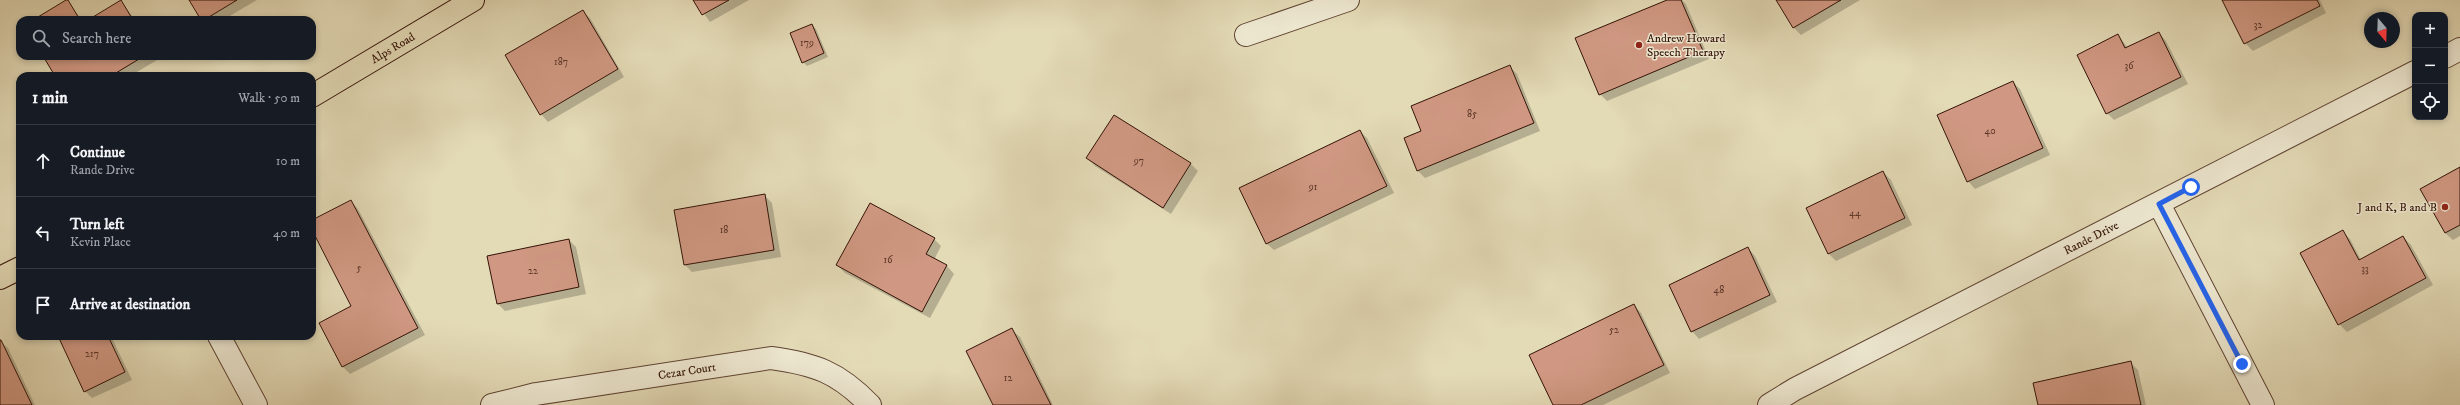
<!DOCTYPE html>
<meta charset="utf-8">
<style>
:root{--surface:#171b24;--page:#242831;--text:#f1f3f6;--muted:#9ea1a6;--line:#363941}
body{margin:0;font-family:"IM FELL DW Pica",serif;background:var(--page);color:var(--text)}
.controls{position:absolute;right:12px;top:12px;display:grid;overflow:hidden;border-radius:8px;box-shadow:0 2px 6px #0003}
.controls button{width:36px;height:36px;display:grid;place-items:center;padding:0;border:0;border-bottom:1px solid var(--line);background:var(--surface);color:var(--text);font:20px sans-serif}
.compass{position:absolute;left:2364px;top:12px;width:36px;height:36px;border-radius:50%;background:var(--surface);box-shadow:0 2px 6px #0003;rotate:161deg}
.stop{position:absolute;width:12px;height:12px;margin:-9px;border:3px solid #2563eb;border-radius:50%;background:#fff}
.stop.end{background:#2563eb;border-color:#fff;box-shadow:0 1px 4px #0008}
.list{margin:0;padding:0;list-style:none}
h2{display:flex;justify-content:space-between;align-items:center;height:52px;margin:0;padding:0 16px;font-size:17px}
h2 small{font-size:13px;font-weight:400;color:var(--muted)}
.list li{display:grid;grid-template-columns:26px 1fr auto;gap:12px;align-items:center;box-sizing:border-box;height:72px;padding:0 16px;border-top:1px solid var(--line)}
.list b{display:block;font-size:15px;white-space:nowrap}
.list p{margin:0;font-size:13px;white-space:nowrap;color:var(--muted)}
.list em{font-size:13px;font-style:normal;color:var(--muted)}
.icon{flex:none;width:22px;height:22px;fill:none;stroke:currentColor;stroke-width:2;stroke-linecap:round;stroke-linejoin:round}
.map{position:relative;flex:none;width:2460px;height:405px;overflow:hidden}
.search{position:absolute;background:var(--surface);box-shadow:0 2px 6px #0003;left:16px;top:16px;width:300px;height:44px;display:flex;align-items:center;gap:10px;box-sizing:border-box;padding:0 14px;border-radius:12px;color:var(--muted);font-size:15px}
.panel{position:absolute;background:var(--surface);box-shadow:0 2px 6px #0003;left:16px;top:72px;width:300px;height:268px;border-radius:12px}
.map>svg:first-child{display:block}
.shadow{fill:#0003}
.building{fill:#d09882;stroke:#331206}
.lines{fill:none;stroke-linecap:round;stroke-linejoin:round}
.minor-casing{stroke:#5f4432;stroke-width:24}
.major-casing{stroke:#331206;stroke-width:24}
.minor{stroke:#ede7d0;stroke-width:22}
.major{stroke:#e3dab6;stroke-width:22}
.route{stroke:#2563eb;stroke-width:5}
.poi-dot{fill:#8f2418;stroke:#ede7d0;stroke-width:1.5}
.labels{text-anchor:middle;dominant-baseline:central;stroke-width:3;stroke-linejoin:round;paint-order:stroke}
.number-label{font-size:10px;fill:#5a3425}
.poi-label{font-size:12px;fill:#331206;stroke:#ede7d0;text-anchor:start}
.street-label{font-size:12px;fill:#331206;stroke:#ede7d0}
</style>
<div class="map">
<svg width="2460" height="405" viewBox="0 0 2460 405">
<rect width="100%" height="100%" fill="#e3dab6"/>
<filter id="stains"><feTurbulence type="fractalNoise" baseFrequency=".005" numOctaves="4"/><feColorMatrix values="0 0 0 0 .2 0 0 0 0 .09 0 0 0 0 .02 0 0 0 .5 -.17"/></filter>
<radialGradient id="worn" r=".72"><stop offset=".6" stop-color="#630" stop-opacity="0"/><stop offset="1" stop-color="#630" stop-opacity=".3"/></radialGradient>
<!-- shadow -->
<path class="shadow" d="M190,0H257L223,20H202Z
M694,0H749L710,22Z
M1669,0H1682L1686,4L1709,59L1607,101L1600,94Z
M1777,0H1860L1801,35L1794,28Z
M2225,0H2320L2326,13L2253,51L2245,43Z
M67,1L82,20H35Z
M121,1L135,20H90Z
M582,11L590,18L624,77L548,122L541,114Z
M812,25L816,29L828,57L807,66L803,62Z
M2159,33L2166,41L2188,84L2114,120L2107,113L2118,35L2128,48Z
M44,56H157L159,59L130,76H56Z
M1509,66L1517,74L1540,131L1425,178L1418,171L1423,131Z
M2013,82L2020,89L2050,155L1975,189L1968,181Z
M1115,116L1191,164L1198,171L1171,214L1095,166L1088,158Z
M1360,131L1367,138L1394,193L1274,250L1266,243Z
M2460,168V236L2453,240L2445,233Z
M1883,172L1891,180L1912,225L1836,261L1828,253Z
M764,195L772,203L781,257L692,272L685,265Z
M351,201L358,209L425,335L350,374L343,367L320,323L353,306L312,228V221Z
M2342,231L2350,239L2361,260L2403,237L2411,245L2433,285L2347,332L2339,324Z
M934,239L941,246L934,260L947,266L954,274L930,318L845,273L837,265Z
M569,240L576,247L586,294L505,311L498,304L488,257Z
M1748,248L1755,256L1777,302L1699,339L1692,331Z
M1634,305L1641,313L1670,373L1603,405H1554Z
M1012,330L1020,337L1053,405H994Z
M59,336H111L132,380L92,398L85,391Z
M0,341L8,348L35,405H0Z
M2131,363L2138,370L2146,405H2039Z"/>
<!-- building -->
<path class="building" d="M68,0L80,20H33L66,0Z
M121,0L133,20H88Z
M189,0H237L204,20H201Z
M693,0H729L702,15Z
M1667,0H1681L1703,51L1599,95L1575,38Z
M1776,0H1841L1793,28Z
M2222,0H2317L2320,6L2244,44Z
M583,10L618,69L540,115L505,55Z
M812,24L824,53L802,63L790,33Z
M2159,32L2181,77L2106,114L2077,55L2118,34L2125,48Z
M43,56H144L111,76H55Z
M1510,65L1534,123L1417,171L1404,138L1421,131L1411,106Z
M2013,81L2043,148L1967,182L1937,115Z
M1114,115L1191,163L1163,208L1086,158Z
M1360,130L1387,186L1266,244L1239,188Z
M2460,167V225L2445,233L2420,189Z
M1883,171L1905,218L1828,254L1806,208Z
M765,194L774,250L684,265L674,210Z
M351,200L418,328L342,367L319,323L351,306L312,230V220Z
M870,203L935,238L926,254L947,265L922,312L836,265Z
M2343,230L2359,260L2403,236L2426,278L2338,325L2300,253Z
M569,239L579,287L497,304L487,256Z
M1748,247L1770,295L1691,332L1669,285Z
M1634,304L1664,365L1581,405H1553L1529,355Z
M1012,328L1051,405H993L966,351Z
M58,336H108L125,372L84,392Z
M0,340H1L32,405H0Z
M2131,361L2141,405H2038L2033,383Z"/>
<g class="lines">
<!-- minor casing -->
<g class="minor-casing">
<g id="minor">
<path d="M1246,35L1348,0"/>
<path d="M2445,57L2460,49"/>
<path d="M2159,204L2263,405"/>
<path d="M219,336L256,405"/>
<path id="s1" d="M492,405L536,394L771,358C815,364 838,372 870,405"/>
<path id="s2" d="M1769,405L1795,389L2415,72"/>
</g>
</g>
<!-- major casing -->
<g class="major-casing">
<g id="major">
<path id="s3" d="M312,96L473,0"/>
<path d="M0,278L20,268"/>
</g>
</g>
<!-- minor -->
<use href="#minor" class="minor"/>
<!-- major -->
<use href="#major" class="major"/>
</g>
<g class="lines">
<!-- route -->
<path class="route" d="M2191,187L2159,204L2242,364"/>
</g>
<!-- markers -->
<g class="poi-dot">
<circle cx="1639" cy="45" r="4"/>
<circle cx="2445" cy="207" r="4"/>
</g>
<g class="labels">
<!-- number labels -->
<g class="number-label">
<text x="2258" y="25">32</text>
<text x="807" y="43">179</text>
<text x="561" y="62">187</text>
<text x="2129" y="66">36</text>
<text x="1472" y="114">85</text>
<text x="1990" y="131">40</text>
<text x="1139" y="161">97</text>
<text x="1313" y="187">91</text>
<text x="1855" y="213">44</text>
<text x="724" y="230">18</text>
<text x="888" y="260">16</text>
<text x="359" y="268">5</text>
<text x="2365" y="269">33</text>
<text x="533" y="271">22</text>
<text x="1719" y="290">48</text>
<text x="1614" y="330">52</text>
<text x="92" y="354">217</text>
<text x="1008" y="378">12</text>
</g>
<!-- poi labels -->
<g class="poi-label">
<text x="1647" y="38">Andrew Howard<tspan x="1647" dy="14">Speech Therapy</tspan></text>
<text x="2437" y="207" text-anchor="end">J and K, B and B</text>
</g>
<!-- street labels -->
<g class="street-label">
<text stroke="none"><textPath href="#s3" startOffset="94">Alps Road</textPath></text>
<text stroke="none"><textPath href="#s2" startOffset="363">Rande Drive</textPath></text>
<text stroke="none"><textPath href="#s1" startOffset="198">Cezar Court</textPath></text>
</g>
</g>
<rect width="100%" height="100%" filter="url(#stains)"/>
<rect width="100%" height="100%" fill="url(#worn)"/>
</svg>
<div class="controls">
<button>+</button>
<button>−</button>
<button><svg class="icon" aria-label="locate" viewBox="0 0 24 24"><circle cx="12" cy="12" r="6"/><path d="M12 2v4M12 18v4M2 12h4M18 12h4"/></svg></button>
</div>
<svg class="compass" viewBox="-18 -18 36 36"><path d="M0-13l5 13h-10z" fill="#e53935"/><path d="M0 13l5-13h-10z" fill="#9ea1a6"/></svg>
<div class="stop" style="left:2191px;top:187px"></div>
<div class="stop end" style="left:2242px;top:364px"></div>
<div class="search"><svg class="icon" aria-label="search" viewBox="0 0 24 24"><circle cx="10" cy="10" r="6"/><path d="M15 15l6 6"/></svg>Search here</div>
<section class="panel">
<h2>1 min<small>Walk · 50 m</small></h2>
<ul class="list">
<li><svg class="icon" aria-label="ahead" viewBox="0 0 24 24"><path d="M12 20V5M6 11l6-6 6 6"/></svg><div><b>Continue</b><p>Rande Drive</p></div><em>10 m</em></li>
<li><svg class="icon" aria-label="left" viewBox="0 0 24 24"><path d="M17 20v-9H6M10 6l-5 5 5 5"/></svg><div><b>Turn left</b><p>Kevin Place</p></div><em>40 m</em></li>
<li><svg class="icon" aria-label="arrive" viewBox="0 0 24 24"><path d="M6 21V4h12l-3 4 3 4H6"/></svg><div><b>Arrive at destination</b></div></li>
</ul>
</section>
</div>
